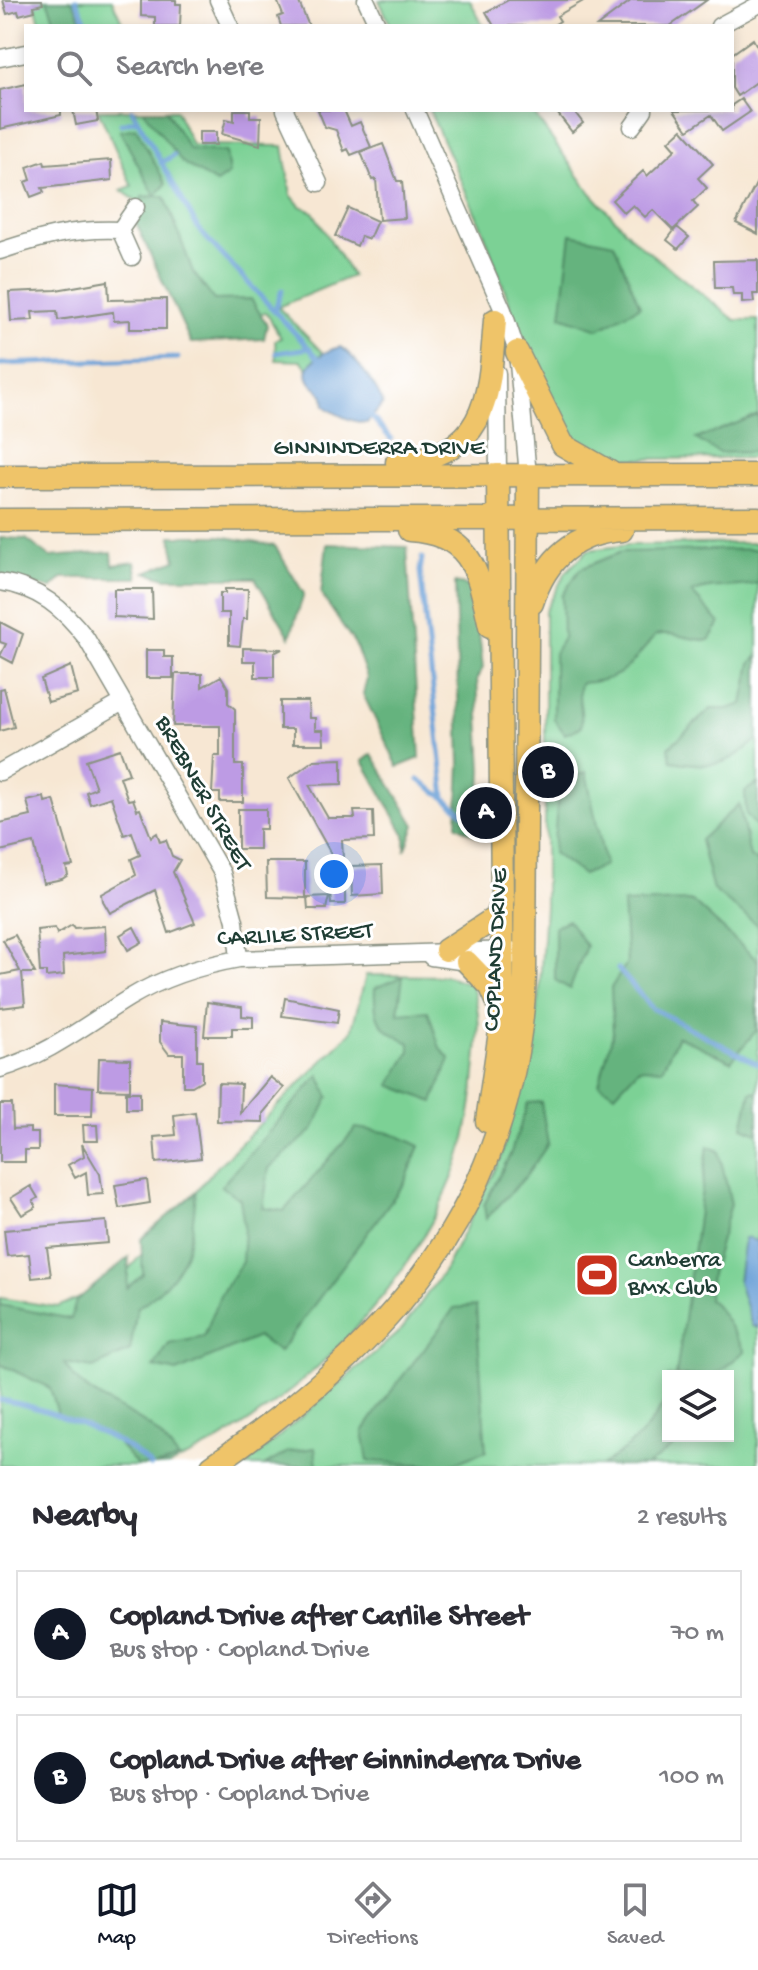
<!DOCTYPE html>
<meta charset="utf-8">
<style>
:root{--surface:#fff;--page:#f7f7f7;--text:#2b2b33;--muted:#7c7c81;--line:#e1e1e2;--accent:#111827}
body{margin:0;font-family:"Gochi Hand",sans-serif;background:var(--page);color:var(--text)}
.controls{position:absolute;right:24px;bottom:24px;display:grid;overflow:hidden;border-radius:0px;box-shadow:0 4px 12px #0003}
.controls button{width:72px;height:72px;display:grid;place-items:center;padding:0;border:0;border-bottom:2px solid var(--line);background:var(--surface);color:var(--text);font:40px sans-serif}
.you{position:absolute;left:334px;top:874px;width:28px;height:28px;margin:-20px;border:6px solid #fff;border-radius:50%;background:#1a73e8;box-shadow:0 0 0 12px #1a73e833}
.badge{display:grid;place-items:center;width:52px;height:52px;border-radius:50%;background:var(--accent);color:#fff;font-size:26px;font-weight:700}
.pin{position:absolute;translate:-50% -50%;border:4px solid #fff;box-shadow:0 2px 8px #0006}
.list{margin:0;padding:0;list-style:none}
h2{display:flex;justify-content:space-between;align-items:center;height:104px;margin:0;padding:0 32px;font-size:34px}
h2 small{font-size:26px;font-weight:400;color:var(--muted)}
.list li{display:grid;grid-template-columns:52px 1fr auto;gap:24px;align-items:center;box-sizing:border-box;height:128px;margin:0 16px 16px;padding:0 16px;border:2px solid var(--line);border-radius:0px}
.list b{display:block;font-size:30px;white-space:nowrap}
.list p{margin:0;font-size:26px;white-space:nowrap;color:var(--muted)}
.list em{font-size:26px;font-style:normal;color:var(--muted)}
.icon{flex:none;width:44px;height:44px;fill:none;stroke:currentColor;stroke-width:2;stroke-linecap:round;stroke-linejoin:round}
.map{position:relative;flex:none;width:758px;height:1466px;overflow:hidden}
.search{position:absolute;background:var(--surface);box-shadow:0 4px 12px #0003;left:24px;right:24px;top:24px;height:88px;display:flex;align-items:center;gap:20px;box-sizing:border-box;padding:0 28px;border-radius:0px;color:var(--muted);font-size:30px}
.sheet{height:392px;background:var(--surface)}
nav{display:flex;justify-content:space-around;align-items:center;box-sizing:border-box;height:112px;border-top:2px solid var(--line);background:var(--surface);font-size:22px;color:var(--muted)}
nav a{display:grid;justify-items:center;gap:4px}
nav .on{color:var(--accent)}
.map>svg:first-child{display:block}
.green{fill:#7cd195;stroke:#4e8764;stroke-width:2;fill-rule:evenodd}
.forest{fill:#65b37e;stroke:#427859;stroke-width:2}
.water{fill:#6ba0d7;stroke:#456e86;stroke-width:2}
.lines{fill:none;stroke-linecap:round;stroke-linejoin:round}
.stream{stroke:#6ba0d7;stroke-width:5}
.building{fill:#bd9be4}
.minor-casing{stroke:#8b9284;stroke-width:19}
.major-casing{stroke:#8b9284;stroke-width:25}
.minor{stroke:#fff;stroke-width:16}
.major{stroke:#efc469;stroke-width:22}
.labels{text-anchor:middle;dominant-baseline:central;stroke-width:6;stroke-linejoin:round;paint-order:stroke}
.street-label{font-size:24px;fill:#1f3d34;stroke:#fff}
.poi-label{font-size:24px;fill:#1f3d34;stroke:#fff;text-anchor:start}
</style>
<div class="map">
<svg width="758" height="1466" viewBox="0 0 758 1466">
<rect width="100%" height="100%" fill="#fff"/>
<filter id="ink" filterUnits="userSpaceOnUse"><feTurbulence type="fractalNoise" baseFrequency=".0125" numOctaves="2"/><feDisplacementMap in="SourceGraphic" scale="16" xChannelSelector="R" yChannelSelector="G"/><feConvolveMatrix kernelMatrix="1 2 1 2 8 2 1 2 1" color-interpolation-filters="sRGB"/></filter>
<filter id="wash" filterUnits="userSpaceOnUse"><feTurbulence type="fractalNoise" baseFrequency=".006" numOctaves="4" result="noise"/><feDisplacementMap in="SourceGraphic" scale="32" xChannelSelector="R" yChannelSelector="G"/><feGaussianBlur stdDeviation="1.8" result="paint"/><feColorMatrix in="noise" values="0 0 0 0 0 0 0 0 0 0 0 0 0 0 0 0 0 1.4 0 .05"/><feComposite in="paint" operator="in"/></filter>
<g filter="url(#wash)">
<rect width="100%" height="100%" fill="#f7e7d3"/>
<!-- green -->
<path class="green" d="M34,0H112L124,26H41Z
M379,0H470L483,26H391Z
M98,110H176L192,145L283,146L291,195L300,206L313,212L352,276L278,307L323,353L311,364L309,371L302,361L276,360L275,340L281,338L266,312L191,343L147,247L145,238L153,213L121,190L132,186Z
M429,110H531L591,193L635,241L735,320H758V458L617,459L577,448L543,396L483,230Z
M758,543V1466H245L402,1329L445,1269L501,1158L539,1000L545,906V611L566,572L588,550L629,545ZM668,1376H728V1436H668Z
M366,975L448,976L471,984C483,1017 478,1039 475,1073C472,1110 466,1145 452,1179C405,1296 286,1418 169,1465C158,1466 139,1466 127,1466C85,1466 42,1466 0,1466V1298L57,1307L116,1284L214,1170L351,1032Z"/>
<!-- forest -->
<path class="forest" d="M47,0H72L85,26H57Z
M143,110H166L189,149L226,152L229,174L216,183L182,162Z
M136,128L166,184L155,196L165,197L193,272L214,300L251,299L267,325L264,339L191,343L135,221L142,197L155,196L120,131Z
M571,234L614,243L640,306L599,329L561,316Z
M758,415V452L719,453L696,439Z
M171,536H220L275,546L304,594L290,637L255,578H166L146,572L176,560Z
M0,538L26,539L50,557L112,552L113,565L135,562L138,578H62L51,589L0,576Z
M327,544L407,547L420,758L398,767L363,694L367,678L355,644L321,594Z
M758,549V583C736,590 712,583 692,593L720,623L709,640C689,641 676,631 656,635C628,666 625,681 580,683C576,700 584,710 581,727L565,734L554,719V653L563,638L562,596L580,569L621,552Z
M455,583L474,587L483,668L477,678L482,770L479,837L457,826L460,764Z
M758,656V739C723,769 715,767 671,761L669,747L711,709H728L743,704L751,663Z
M372,754L415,825L405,851V835L363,761Z
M586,772L605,865L583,875L553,853L559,782Z
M758,783V829L746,814L745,791Z
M739,804L750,857L758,861V926L713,890L700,840Z
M692,901L758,961L756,1031L731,1061L678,1036L662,1069L639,1068L615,1094L599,1084L613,1033L611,988L627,963L623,903Z
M568,920L586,946L570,989L555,980V926Z
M403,976L398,1013L428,1011L440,1048L450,1059L433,1102L390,1085L410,1052V1043C381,1029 373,1022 375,988Z
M319,1075L329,1097L313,1130L269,1168L263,1208L284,1211L356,1128L392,1133L420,1146L405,1182L279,1352L258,1337L177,1372L154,1367L169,1344L204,1337L220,1295L242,1262L244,1226L240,1199L221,1186Z
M758,1091V1132L757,1133L743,1127L751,1092Z
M541,1102L548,1144L526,1176L486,1219L484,1205L510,1155L528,1103Z
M708,1146L719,1151L731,1204L711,1274L708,1299C721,1306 735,1337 745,1351L714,1376H676Z
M196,1192C191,1248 187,1275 137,1308L130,1351L93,1368L64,1363C84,1397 119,1405 149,1426C160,1434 170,1448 179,1459L155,1466H138L114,1439L58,1414L50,1388L0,1364V1305L71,1319L76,1301L129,1257L127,1288L143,1274L141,1239Z
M476,1306L486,1451L447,1466L368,1461L363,1432C390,1388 425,1351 454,1308Z
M668,1394V1436H681L680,1441L647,1466H601C631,1447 653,1427 668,1394Z
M315,1448L317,1466H264L288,1452Z"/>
<!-- water -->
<path class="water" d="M340,347C353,354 379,390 383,404L367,423C353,422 336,415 325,406L324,396C320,390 314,388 310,382C298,364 327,350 340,347Z
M744,1238L758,1241V1328L752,1326L738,1282Z"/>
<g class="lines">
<!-- stream -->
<path class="stream" d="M76,0L88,26
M132,110L199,230L320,360
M121,124L137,120
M161,163L174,155
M275,309L282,290
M276,353L310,348
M0,364L178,358
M370,415L391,439
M422,558L420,571L445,798L463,813
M419,780L445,798
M618,969L652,1008L758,1064
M0,1400C41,1406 123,1436 151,1466"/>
</g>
<g id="blocks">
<!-- building -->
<path class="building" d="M3,0H42L43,4L34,6L35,11L19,15L18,11L7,14Z
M141,0H176V4H181L180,26H155V17L141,16Z
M277,0H298L309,26H281L278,17L283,15Z
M508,0H585L557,16L560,21L552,26H494L486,12Z
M632,0H707L670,26H597Z
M753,39L758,48V81L737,96L732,88V54Z
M26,84V110H61V115L0,129V90Z
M741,99L750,112L722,131L711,115L688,130L674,110H732V105Z
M73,110H96L98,121L76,125Z
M234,110H250V117H261L260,145L222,134L226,119L234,121Z
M318,110H344L351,126L360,122L371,147L351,155L348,149L344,151L336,130L325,127Z
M555,110H573L583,123L572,132Z
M682,129L713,164L698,178L707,188L693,201L698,207L673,230L653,210L645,217L633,205L624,213L612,200L643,171L647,176L676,149L669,141Z
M199,132H216V145H199Z
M383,144L397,181H402L405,218L379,220L376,179L372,180L361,152Z
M111,160L112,180L42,188L44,192L31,197L25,182L31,180L27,167L44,161L45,165Z
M758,180V234L736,223Z
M348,208L377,221L369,239L361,236L357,246L335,236Z
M677,227L689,237L678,249L667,240Z
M758,260V294H753L754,302L742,303V295H733L732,288H715L714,261Z
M108,281L109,300L166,299V329H130V320L114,321L113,312L58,320L57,311L32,312L33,320L11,321L9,292L56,290Z
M114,589H152L153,619L114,617Z
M225,589H248L247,619H243L240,646L229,645V613H220V593H225Z
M0,622L23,634L13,663L0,656L6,644L0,642Z
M243,648L282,649L274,653V677H255V661H243Z
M146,650H164V657H173V678H146Z
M71,666L78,694L48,702L41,679Z
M175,674H202V687L221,676L228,688V703L235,709V765H243V802H220V793H212L214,756H220V726H173Z
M4,688L14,727L0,731V689Z
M280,701H308L309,718H315V730H323L324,744H293V729H280Z
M120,749L129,774L120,777L128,800L133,799L137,810L140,809L151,837L157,833L160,842L166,840L172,856L180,860L173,872L195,923L169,933L155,890L110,913L103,901L102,894L136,875L131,859L140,855L132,832L124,835L111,797L90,804L86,792L96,788L86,760Z
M342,759V784L309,785L328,818H355L354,811H373L374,839L342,840L344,877L289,778L314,760Z
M44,797L45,802L54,800L73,866L66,867L68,875L62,879L43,883L34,843L0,851V823L31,816L27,801Z
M238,809H266V829H259V849H238Z
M266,862H305V898L267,897Z
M382,865L383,894L352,896L351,866Z
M330,889H345V904H331Z
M329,896L326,909H308L307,897Z
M72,925L74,928L105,926L106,951L63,956L64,975L46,977V972H40L37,930L55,928L57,934Z
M134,927L142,942L128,950L120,935Z
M15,935L35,973H22L25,1005L0,1008V975L20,971L3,940Z
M285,998L339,1009L337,1023L282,1016Z
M207,1002L242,1007V1016L253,1017V1028H232V1036H204Z
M160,1022L197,1026V1060H202V1080L192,1086H183V1054H169L160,1042Z
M99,1058L130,1059V1090L98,1089Z
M270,1077L284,1088L263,1113V1122L217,1121L218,1083L241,1084L240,1113Z
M54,1084L93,1087L92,1116H54Z
M126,1092H140V1109H126Z
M0,1104H12L13,1129L30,1128V1133H38V1150H25V1162H0Z
M195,1112L201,1158L156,1163L154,1137L176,1135L174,1115Z
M83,1125H97L98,1141H84Z
M82,1144L100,1174L103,1194L88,1195L86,1172L75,1178L68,1165L84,1156Z
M147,1180L150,1203L119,1208L115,1185Z
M31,1186L38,1198L33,1201L36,1207L22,1215L11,1198Z
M106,1221L108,1243L47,1248L51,1276L32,1278L29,1254L7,1256L4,1230Z"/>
</g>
</g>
<g filter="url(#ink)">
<use href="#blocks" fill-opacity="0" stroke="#8b9284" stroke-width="2"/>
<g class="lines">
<!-- minor casing -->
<g class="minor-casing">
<path id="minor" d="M218,0L230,26
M366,0L378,26
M719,26L758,5
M0,58L26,53
M285,110L319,183
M415,110L503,310L517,352L528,476
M632,127L644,110
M120,230L132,257
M0,251C42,237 75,228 120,230L136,207
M497,373L498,475
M0,582C38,587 64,609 86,638L222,873L235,921L239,959
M0,772L123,702
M431,957L467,962L511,956
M0,1069C47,1056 88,1023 129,998C164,977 199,966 239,959L511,950"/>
</g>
<!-- major casing -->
<g class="major-casing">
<path id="major" d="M517,352L563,445L610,472
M397,462C489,456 489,396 495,320
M0,476L758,475
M0,520L758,518
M409,530C474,534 478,573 490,626
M532,603C546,558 575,533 622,530
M446,950L495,918L503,899
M467,962L491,987L501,1010
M487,1121L503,1011L498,475
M212,1466C392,1342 515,1206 525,977L528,476"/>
</g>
<!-- minor -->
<use href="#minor" class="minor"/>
<!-- major -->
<use href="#major" class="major"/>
</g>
</g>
<!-- icons -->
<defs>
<g id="stadium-square" transform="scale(2.3)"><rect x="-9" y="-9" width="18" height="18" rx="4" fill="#c8321e" stroke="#fff"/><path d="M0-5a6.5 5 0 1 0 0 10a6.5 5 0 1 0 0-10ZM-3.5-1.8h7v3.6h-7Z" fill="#fff"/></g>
</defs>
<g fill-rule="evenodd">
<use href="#stadium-square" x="597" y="1275"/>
</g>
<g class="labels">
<!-- street labels -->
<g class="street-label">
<text x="379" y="449">GINNINDERRA DRIVE</text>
<text transform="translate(202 794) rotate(61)">BREBNER STREET</text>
<text transform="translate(295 936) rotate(-3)">CARLILE STREET</text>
<text transform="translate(497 950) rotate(-87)">COPLAND DRIVE</text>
</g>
<!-- poi labels -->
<g class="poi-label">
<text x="628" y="1261">Canberra<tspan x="628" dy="28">BMX Club</tspan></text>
</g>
</g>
</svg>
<div class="controls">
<button><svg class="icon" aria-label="layers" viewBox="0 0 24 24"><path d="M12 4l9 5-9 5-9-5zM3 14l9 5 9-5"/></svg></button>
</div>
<div class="you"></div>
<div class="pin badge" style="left:486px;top:813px">A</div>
<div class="pin badge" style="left:548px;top:772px">B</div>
<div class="search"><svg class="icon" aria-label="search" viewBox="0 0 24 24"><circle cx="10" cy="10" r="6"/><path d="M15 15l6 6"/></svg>Search here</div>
</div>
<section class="sheet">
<h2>Nearby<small>2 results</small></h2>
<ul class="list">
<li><span class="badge">A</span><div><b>Copland Drive after Carlile Street</b><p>Bus stop · Copland Drive</p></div><em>70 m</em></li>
<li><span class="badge">B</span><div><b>Copland Drive after Ginninderra Drive</b><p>Bus stop · Copland Drive</p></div><em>100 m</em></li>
</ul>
</section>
<nav>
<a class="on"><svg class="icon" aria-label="map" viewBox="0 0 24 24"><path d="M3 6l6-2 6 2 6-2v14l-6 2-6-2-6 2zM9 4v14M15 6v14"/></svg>Map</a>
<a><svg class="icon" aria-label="directions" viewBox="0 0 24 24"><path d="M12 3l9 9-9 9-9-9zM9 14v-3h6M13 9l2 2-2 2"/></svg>Directions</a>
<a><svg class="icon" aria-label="saved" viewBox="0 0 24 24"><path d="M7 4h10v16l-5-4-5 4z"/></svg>Saved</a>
</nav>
